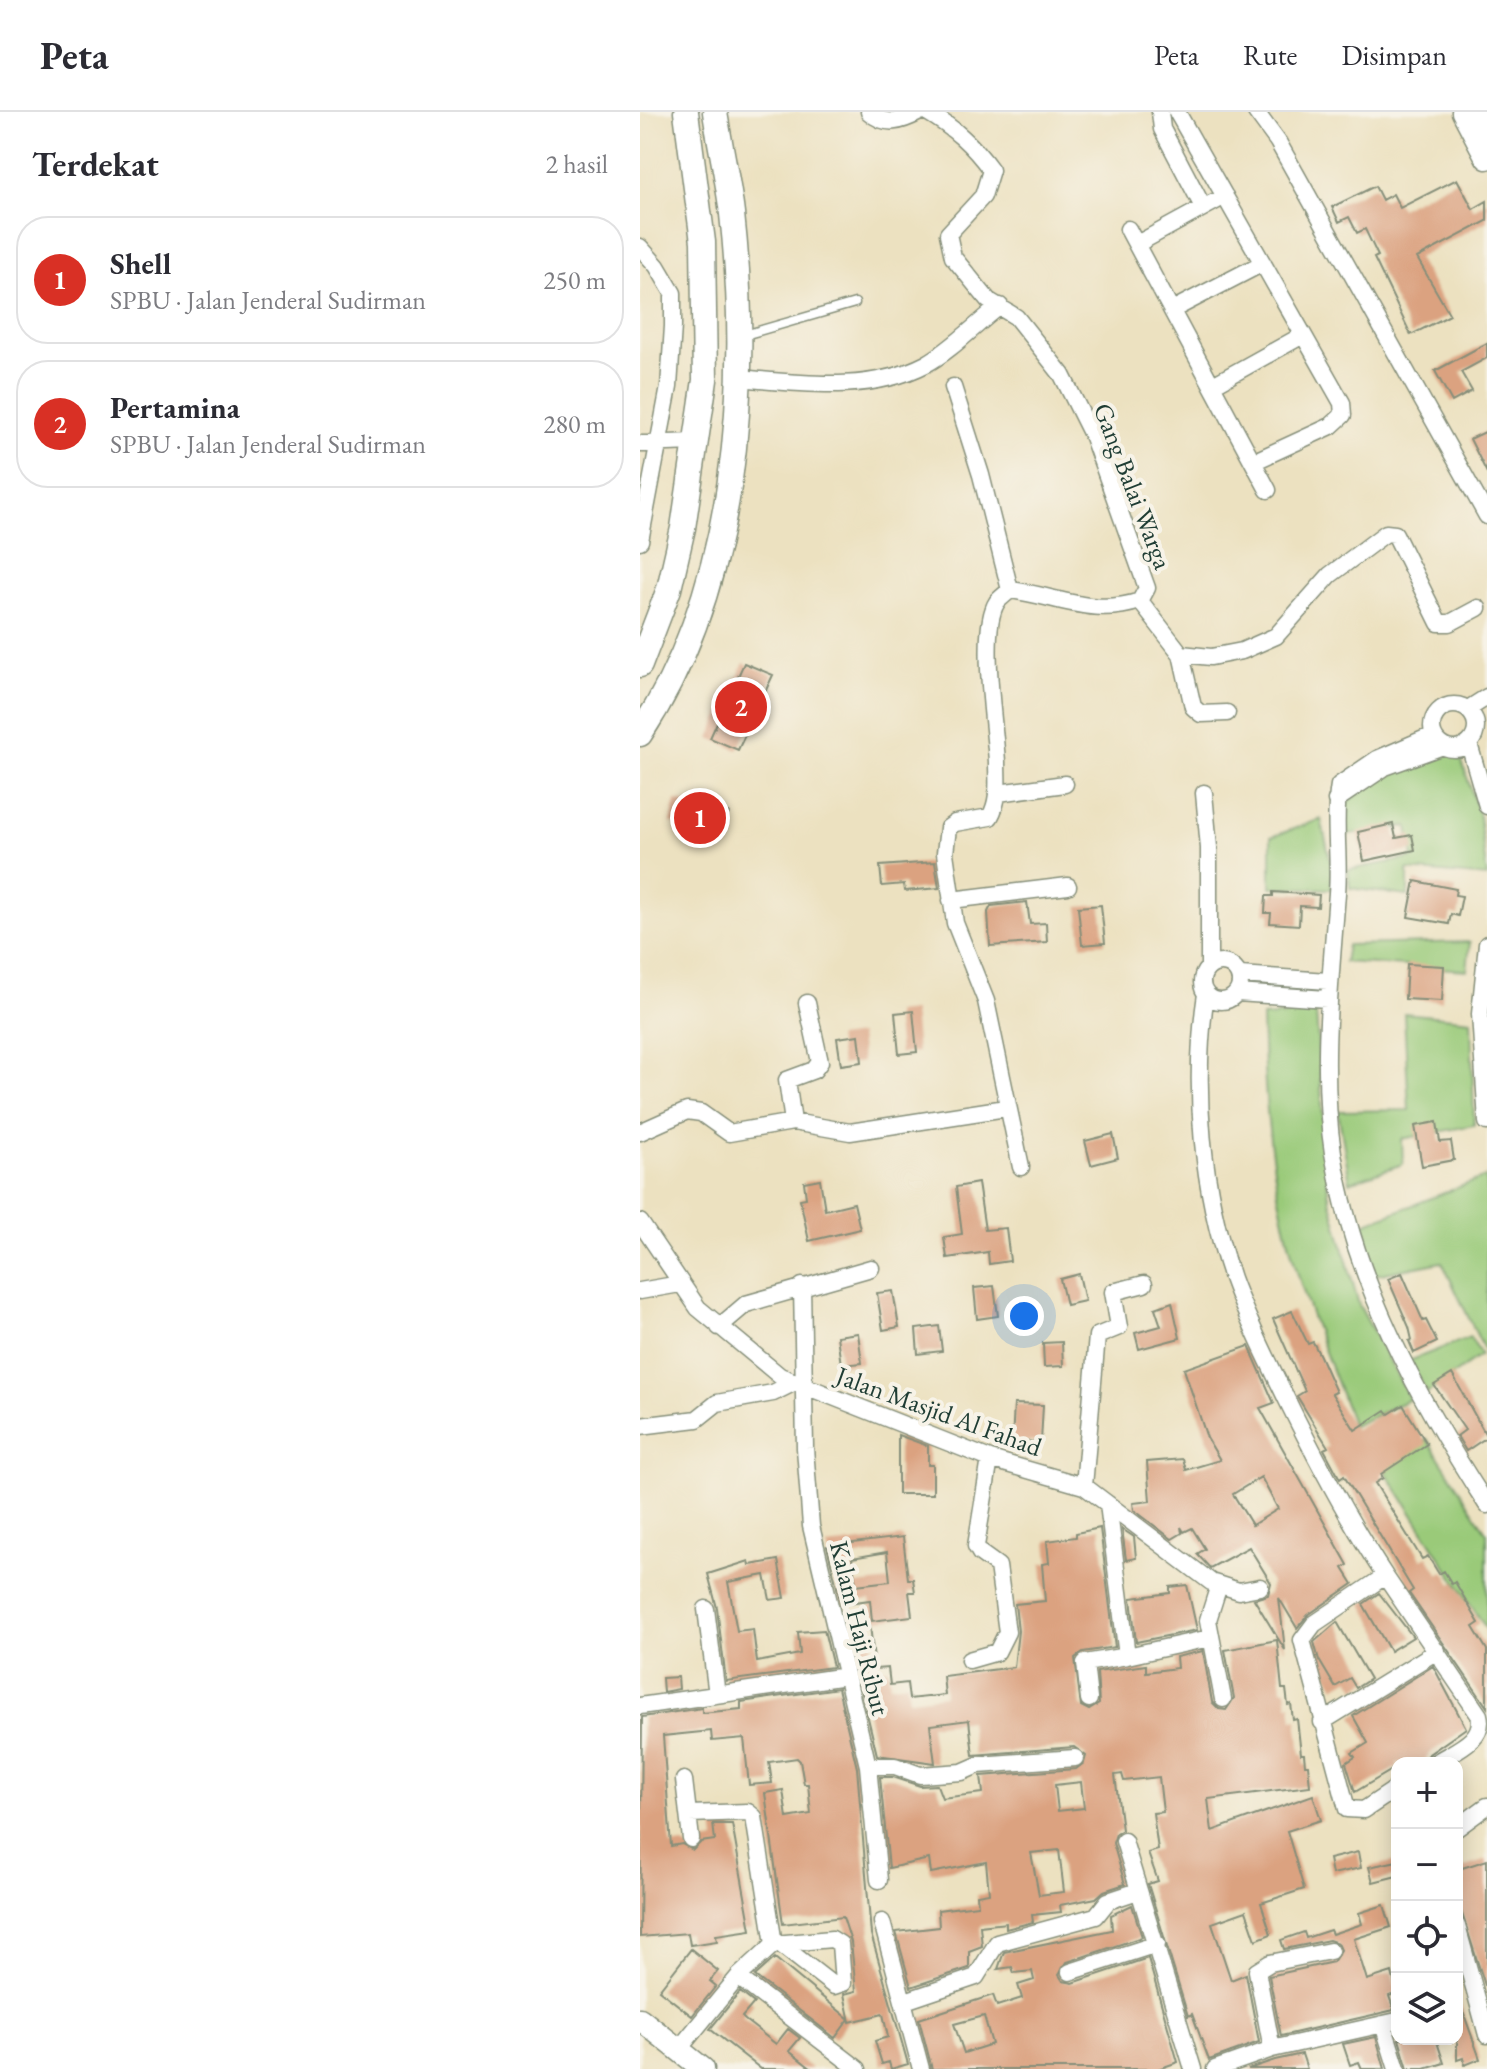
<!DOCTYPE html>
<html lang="id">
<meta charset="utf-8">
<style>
:root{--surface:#fff;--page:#f2f2f3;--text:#2b2b33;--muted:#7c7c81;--line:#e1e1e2;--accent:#d93025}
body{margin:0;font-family:"EB Garamond",serif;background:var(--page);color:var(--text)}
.controls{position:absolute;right:24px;bottom:24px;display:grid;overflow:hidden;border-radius:16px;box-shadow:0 4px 20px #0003}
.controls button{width:72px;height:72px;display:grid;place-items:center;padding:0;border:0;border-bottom:2px solid var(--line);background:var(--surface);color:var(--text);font:40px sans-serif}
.you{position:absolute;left:384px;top:1204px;width:28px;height:28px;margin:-20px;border:6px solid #fff;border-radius:50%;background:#1a73e8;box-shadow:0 0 0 12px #1a73e833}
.badge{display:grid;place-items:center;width:52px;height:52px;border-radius:50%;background:var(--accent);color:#fff;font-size:26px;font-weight:700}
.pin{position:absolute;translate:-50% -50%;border:4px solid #fff;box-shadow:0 2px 8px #0006}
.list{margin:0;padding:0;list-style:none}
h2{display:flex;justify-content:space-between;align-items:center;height:104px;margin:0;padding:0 32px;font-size:34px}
h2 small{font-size:26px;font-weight:400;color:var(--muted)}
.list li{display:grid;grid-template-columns:52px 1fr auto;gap:24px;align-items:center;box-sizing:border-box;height:128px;margin:0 16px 16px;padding:0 16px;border:2px solid var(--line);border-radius:32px}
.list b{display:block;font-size:30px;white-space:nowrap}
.list p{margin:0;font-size:26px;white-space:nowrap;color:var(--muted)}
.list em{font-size:26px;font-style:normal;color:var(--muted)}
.icon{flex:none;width:44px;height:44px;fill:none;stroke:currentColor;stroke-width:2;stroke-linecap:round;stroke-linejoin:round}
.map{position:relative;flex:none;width:847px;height:1957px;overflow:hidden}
header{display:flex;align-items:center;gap:48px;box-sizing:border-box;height:112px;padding:0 40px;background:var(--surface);border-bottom:2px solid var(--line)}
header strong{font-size:38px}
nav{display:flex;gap:44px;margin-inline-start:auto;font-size:28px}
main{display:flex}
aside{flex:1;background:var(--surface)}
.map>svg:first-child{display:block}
.green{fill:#9aca79;stroke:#5c8456;stroke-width:2}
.building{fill:#dba280;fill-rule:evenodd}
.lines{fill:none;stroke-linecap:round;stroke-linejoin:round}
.lane-casing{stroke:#868f7a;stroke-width:11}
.street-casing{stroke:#868f7a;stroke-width:19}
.secondary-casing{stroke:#868f7a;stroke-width:25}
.primary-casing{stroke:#868f7a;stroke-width:27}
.lane{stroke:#fff;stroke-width:8}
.street{stroke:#fff;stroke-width:16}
.secondary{stroke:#fff;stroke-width:22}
.primary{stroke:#fff;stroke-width:24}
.labels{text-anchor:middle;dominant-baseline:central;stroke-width:8;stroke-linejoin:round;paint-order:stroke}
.street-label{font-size:26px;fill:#1f3d34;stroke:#f7f3e8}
</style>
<header>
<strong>Peta</strong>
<nav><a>Peta</a><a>Rute</a><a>Disimpan</a></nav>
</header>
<main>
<aside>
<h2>Terdekat<small>2 hasil</small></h2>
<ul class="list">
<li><span class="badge">1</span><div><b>Shell</b><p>SPBU · Jalan Jenderal Sudirman</p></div><em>250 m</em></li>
<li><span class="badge">2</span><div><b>Pertamina</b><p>SPBU · Jalan Jenderal Sudirman</p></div><em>280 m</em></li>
</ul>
</aside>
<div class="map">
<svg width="847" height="1957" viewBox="0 0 847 1957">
<rect width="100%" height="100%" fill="#f7f3e8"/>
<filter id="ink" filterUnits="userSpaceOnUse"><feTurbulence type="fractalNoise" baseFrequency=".0125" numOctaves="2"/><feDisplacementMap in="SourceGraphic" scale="16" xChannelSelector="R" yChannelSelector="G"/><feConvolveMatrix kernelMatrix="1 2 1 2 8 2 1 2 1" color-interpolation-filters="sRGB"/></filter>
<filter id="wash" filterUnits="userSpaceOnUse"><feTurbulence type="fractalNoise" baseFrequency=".006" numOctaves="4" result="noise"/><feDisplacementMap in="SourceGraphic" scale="32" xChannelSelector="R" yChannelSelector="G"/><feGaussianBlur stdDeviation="1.8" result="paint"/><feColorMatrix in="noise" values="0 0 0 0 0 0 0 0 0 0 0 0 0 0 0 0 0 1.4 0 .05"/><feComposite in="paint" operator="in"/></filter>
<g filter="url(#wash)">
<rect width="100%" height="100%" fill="#ece1c0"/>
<!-- green -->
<path class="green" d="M800,640L820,643L839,703L847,765L768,758V784L710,776L708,758L773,746L768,714L705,723L703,693L749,659Z
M681,707L691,752L692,777L631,775V725Z
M830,830L827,858L704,850L707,833Z
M676,901L688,1080L719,1193L770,1287L713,1314C688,1246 658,1177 643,1105C628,1039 624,973 622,905Z
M764,901L831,908L834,1013L762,1027L763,1052L710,1070L698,999L769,998Z
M845,1065L847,1072V1244L802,1150L735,1163L724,1112Z
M830,1225L841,1243L787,1281L769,1249Z
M787,1327L847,1421V1518L738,1348Z"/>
<g id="blocks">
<!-- building -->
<path class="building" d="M817,67L833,97L847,89V109L777,146L810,203L771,223L734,146L738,144L725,117L717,121L709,105L699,110L692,95L735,74L742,88L753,82L760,96Z
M847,231V246L821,260L832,279L812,290L795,259Z
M847,319V361L830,327Z
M104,551L133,563L98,638L70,626Z
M36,689L89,700L84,722L31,711Z
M753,712L756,726L772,723L775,738L724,749L718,720Z
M295,750L299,776L265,779L264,772L242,774L240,754Z
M775,769L816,777L815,783L822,784L818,804L811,802L809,812L768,805Z
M633,780L679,783L678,795L660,794L659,813L630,811L631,801H625L626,784H633Z
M387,790L390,812L406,811L407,830L350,834L348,800L351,794Z
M461,793L465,831L442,833L438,795Z
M767,852L804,854L802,889L765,887Z
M273,899L277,940L259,942L255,901Z
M219,923L222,950L201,953L197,926Z
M797,1010L800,1030L811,1029L814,1048L782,1054L775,1014Z
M473,1022L478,1046L451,1053L445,1029Z
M180,1067L185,1098L214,1091L220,1117L169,1129L160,1087L166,1086L164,1070Z
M338,1071L345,1118L366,1116L370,1149L349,1152L348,1140L307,1146L304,1125L322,1122L316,1075Z
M762,1161L783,1209L786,1208L797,1230L774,1241L769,1229L772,1228L769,1215L748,1167Z
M439,1162L445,1189L426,1193L420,1167Z
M354,1174L358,1204L337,1207L334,1176Z
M253,1179L259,1215L243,1218L237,1181Z
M532,1190L540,1226L499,1237L495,1221L521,1214L515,1196Z
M652,1199L668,1232L673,1230L680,1244L696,1280L692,1282L715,1318L746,1298L749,1302L763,1293L787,1332L741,1362L743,1366L735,1371L782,1447L788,1444L799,1462L804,1459L812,1472L815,1470L839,1511L833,1515L847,1538V1595L769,1481L773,1478L704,1364L700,1367L684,1337L688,1335L657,1284L665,1279L633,1207Z
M299,1214L302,1239L278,1242L276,1217Z
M218,1221L222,1251L201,1253L197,1224Z
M422,1230L423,1254L404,1255L403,1231Z
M609,1234L634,1291L620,1296L708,1453L703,1456L713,1472L668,1503L657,1516L639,1486L645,1538L614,1487L628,1483L631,1471L609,1435L570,1456L557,1442L565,1437L552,1416L544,1420L541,1415L542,1421L532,1427L494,1398L493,1391L510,1389L507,1350L543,1347L546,1358L580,1348L567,1326L544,1257ZM621,1365L638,1397L612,1413L593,1382Z
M812,1262L847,1325L826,1339L817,1324L825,1318L794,1273Z
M374,1292L403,1293L401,1330L372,1329Z
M258,1323L288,1334V1353H293V1382H258Z
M460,1416L475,1535L443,1540L435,1546L441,1594L449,1598L459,1592L457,1560L506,1553V1560L537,1556L536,1545L563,1539L572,1590L579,1597L586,1598L594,1586L585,1538L637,1528L642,1577H646L648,1593L651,1592L653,1608L657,1607L661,1642H664L665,1653H668L670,1674L568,1687L572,1719L673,1683L681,1708L647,1719L664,1777L621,1791L631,1822L616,1828L606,1799L572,1811L591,1868L606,1862L619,1930L569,1948L552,1902L548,1904L508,1772L518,1769L508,1741L518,1738L513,1701L523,1700L519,1665L484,1669L482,1662L475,1663L482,1718L476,1722L473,1731L485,1772L464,1779L456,1786L420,1793L421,1800L392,1803L393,1810L366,1817V1811L340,1814L342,1834L329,1839V1856L271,1875L256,1820L299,1815L298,1798L338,1793L337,1783L349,1781L346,1750L291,1761L289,1747L249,1756L240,1665H253L280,1674L297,1673L302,1686L343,1681L341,1664L436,1657L444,1651L446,1644L434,1635L333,1643L329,1608L290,1613L295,1651L237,1643L206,1515L230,1513L235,1557L248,1556L250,1573L267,1571L269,1587L305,1583L303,1564L374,1555L378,1519L375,1492L405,1489L402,1452L409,1451L407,1429L436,1425V1421ZM441,1670L444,1696L418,1699L415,1673ZM419,1738L424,1780L399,1783L391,1741Z
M482,1417L494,1425L496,1446L486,1448Z
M263,1425L268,1467H273L275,1480H269L272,1504L232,1509L230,1488L201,1492L187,1434ZM247,1440L250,1469L216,1473L212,1446Z
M138,1448L145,1486L130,1488L125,1463L88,1470L97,1519L113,1517L117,1550L160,1542L158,1520L184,1518L193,1555L86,1569L77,1496L68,1462L109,1449L110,1453Z
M547,1473L557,1518L496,1530L491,1486L530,1481V1475Z
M739,1481L773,1525L750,1539L723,1492Z
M697,1510L730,1567L716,1576L710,1566L695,1575L679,1548L674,1530Z
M793,1554L826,1616L789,1642L784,1651H757V1655L715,1680L706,1651L715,1645L712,1641L728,1631L713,1604Z
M38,1565L39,1577L23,1580L22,1566Z
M198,1576L217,1656L231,1822L268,1952L251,1957L249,1950L242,1952L235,1929L248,1925L243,1902L210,1910L204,1882L216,1879L211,1830L203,1805L143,1812L125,1681L143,1678L147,1706L171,1702L168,1672H164L160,1649L157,1646L129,1650L132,1671L109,1673L104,1626L72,1629L71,1619L23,1624L31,1734L42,1732L53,1738L61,1730L75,1728L73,1712H92L111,1818L76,1823L77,1829L50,1833L48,1821L0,1825L2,1605L62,1596V1601L101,1597V1590Z
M718,1740L721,1756L692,1762L689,1747Z
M847,1748V1873H845L817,1786V1767L821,1766L819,1757Z
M757,1749V1764L733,1770L729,1755Z
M492,1793L502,1825L427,1850L419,1863L423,1869L433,1871L508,1846L538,1950L518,1957H292L279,1907L353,1883L357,1894L382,1886L378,1873L394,1868L392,1859L374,1861L372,1855L358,1857L364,1840L472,1818L471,1803ZM344,1904L352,1932L324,1941L314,1912Z
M744,1793L751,1815L714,1827L727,1868L752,1860L757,1881L749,1884L754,1898L641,1924L629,1864L693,1850L701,1838L698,1831L689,1828L644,1837L641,1828L664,1820L666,1826L690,1818L692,1822L722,1812L719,1801Z
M51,1837L78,1859L70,1869L76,1874L52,1904L19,1878Z
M135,1846L209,1907L195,1926L115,1864Z
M100,1880L114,1891L102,1905L105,1908L136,1932L148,1917L160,1926L149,1939L172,1957H121L70,1917Z
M817,1883L840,1947L825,1953L823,1946L817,1948Z
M736,1925L745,1957H722L719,1950L710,1953L703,1932Z
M759,1927H796L804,1951L785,1957H768Z
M662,1942L667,1957H608L635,1948Z"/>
</g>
</g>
<g filter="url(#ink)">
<use href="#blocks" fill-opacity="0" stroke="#868f7a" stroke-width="2"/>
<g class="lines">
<!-- lane casing -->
<g class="lane-casing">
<path id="lane" d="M101,224L215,191"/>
</g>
<!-- street casing -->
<g class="street-casing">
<path id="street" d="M229,0C246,15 261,10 280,0
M287,0C314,16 333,33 351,58L343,84L308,122L313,145L348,188L376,205L422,263L453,325L507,476L500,489C453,505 418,484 370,478C366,482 360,486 357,490C339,517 355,615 357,650C357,669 360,688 350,705L315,711L308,716L305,741L315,811L346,889L381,1055
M520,0L522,17L563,95
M537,0L702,291L703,303L691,314L613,350
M616,0L638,30L847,404
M488,117L628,378
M497,132L585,84
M0,135L17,154L33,181V214L29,275L0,429
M532,198L623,151
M97,266C160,271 228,282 286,252C312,238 336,212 360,194
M573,273L663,223
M313,275L341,363L370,478
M0,332L56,330
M500,489L541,542L571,545L602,539L636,524L690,463L746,421L755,422L799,511H810L838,496
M541,542L553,595L561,602L587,601
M792 615a22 22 0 1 1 44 0a22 22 0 1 1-44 0Z
M828,597L847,585
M793,623L737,647L699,673C693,708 700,745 697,781C691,865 680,957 693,1041C714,1171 777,1285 847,1393
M829,632L847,694
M358,681L425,672
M564,681L569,736V855
M696,688L745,655L803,634
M311,788L428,774
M847,832L840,902L847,1010
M562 870a19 19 0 1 1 38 0a19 19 0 1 1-38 0Z
M600,863L688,869
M597,881L687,887
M566,882C552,974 562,1078 592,1166C607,1208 628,1248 647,1288C677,1349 708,1408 745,1464
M153,1010L147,968L174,958L180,950L167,891
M0,1020L47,999L61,1001L89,1021L153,1010L210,1020L366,996
M0,1110L58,1196L140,1264L350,1347L444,1374L571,1470L599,1479L620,1475
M162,1174L165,1336L171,1414L228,1654L239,1768
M0,1179L40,1172
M79,1215L106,1192L231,1156
M0,1314L57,1307L77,1291L133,1281L155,1270
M444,1374L457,1224L479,1215L473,1180L504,1172
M579,1473L568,1508L583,1587
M66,1497L77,1583
M487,1544L570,1526
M329,1548L357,1540L367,1520L358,1454L340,1441L336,1434L350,1347
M449,1587L445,1551L487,1544L468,1392
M0,1594L206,1564
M682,1610L797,1539
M228,1654H255L280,1663L322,1660L338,1653L435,1646
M44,1668L51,1727
M757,1676L724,1698L707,1697L662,1528L674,1512L745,1464L839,1603C846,1628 813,1639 795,1651
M817,1716L847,1694
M484,1729L553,1957
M242,1810L281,1957
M817,1814L847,1923
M134,1832L192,1827L200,1832L203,1871L194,1874L140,1832
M430,1860L517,1832
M98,1865L218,1957
M265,1889L336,1865L357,1831L456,1804L468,1789L498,1779
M743,1912L757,1957
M39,1937L98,1865L134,1832L114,1705L108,1700L49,1702
M632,1937L617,1859L630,1851L690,1839
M575,1957L632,1937L757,1909"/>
</g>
<!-- secondary casing -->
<g class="secondary-casing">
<path id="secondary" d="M823,0L847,46
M843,0L847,8
M0,1907L63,1957"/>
</g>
<!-- primary casing -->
<g class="primary-casing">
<path id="primary" d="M0,553L29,477L43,416L65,268L63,130L46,0
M0,622C97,475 111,274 92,102C88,68 80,34 75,0"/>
</g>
<!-- lane -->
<use href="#lane" class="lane"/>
<!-- street -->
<use href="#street" class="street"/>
<!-- secondary -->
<use href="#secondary" class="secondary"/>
<!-- primary -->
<use href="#primary" class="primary"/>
</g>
</g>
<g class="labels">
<!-- street labels -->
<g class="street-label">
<text transform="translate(493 374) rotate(69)">Gang Balai Warga</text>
<text transform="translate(299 1299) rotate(20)">Jalan Masjid Al Fahad</text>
<text transform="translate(220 1516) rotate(76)">Kalam Haji Ribut</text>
</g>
</g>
</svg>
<div class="controls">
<button>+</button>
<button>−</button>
<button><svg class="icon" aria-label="locate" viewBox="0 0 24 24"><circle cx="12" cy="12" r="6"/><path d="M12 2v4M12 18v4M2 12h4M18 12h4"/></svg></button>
<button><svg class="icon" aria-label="layers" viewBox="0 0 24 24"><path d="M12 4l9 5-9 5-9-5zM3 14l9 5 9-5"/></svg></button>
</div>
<div class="you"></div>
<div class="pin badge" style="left:60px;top:706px">1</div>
<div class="pin badge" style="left:101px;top:595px">2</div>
</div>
</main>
